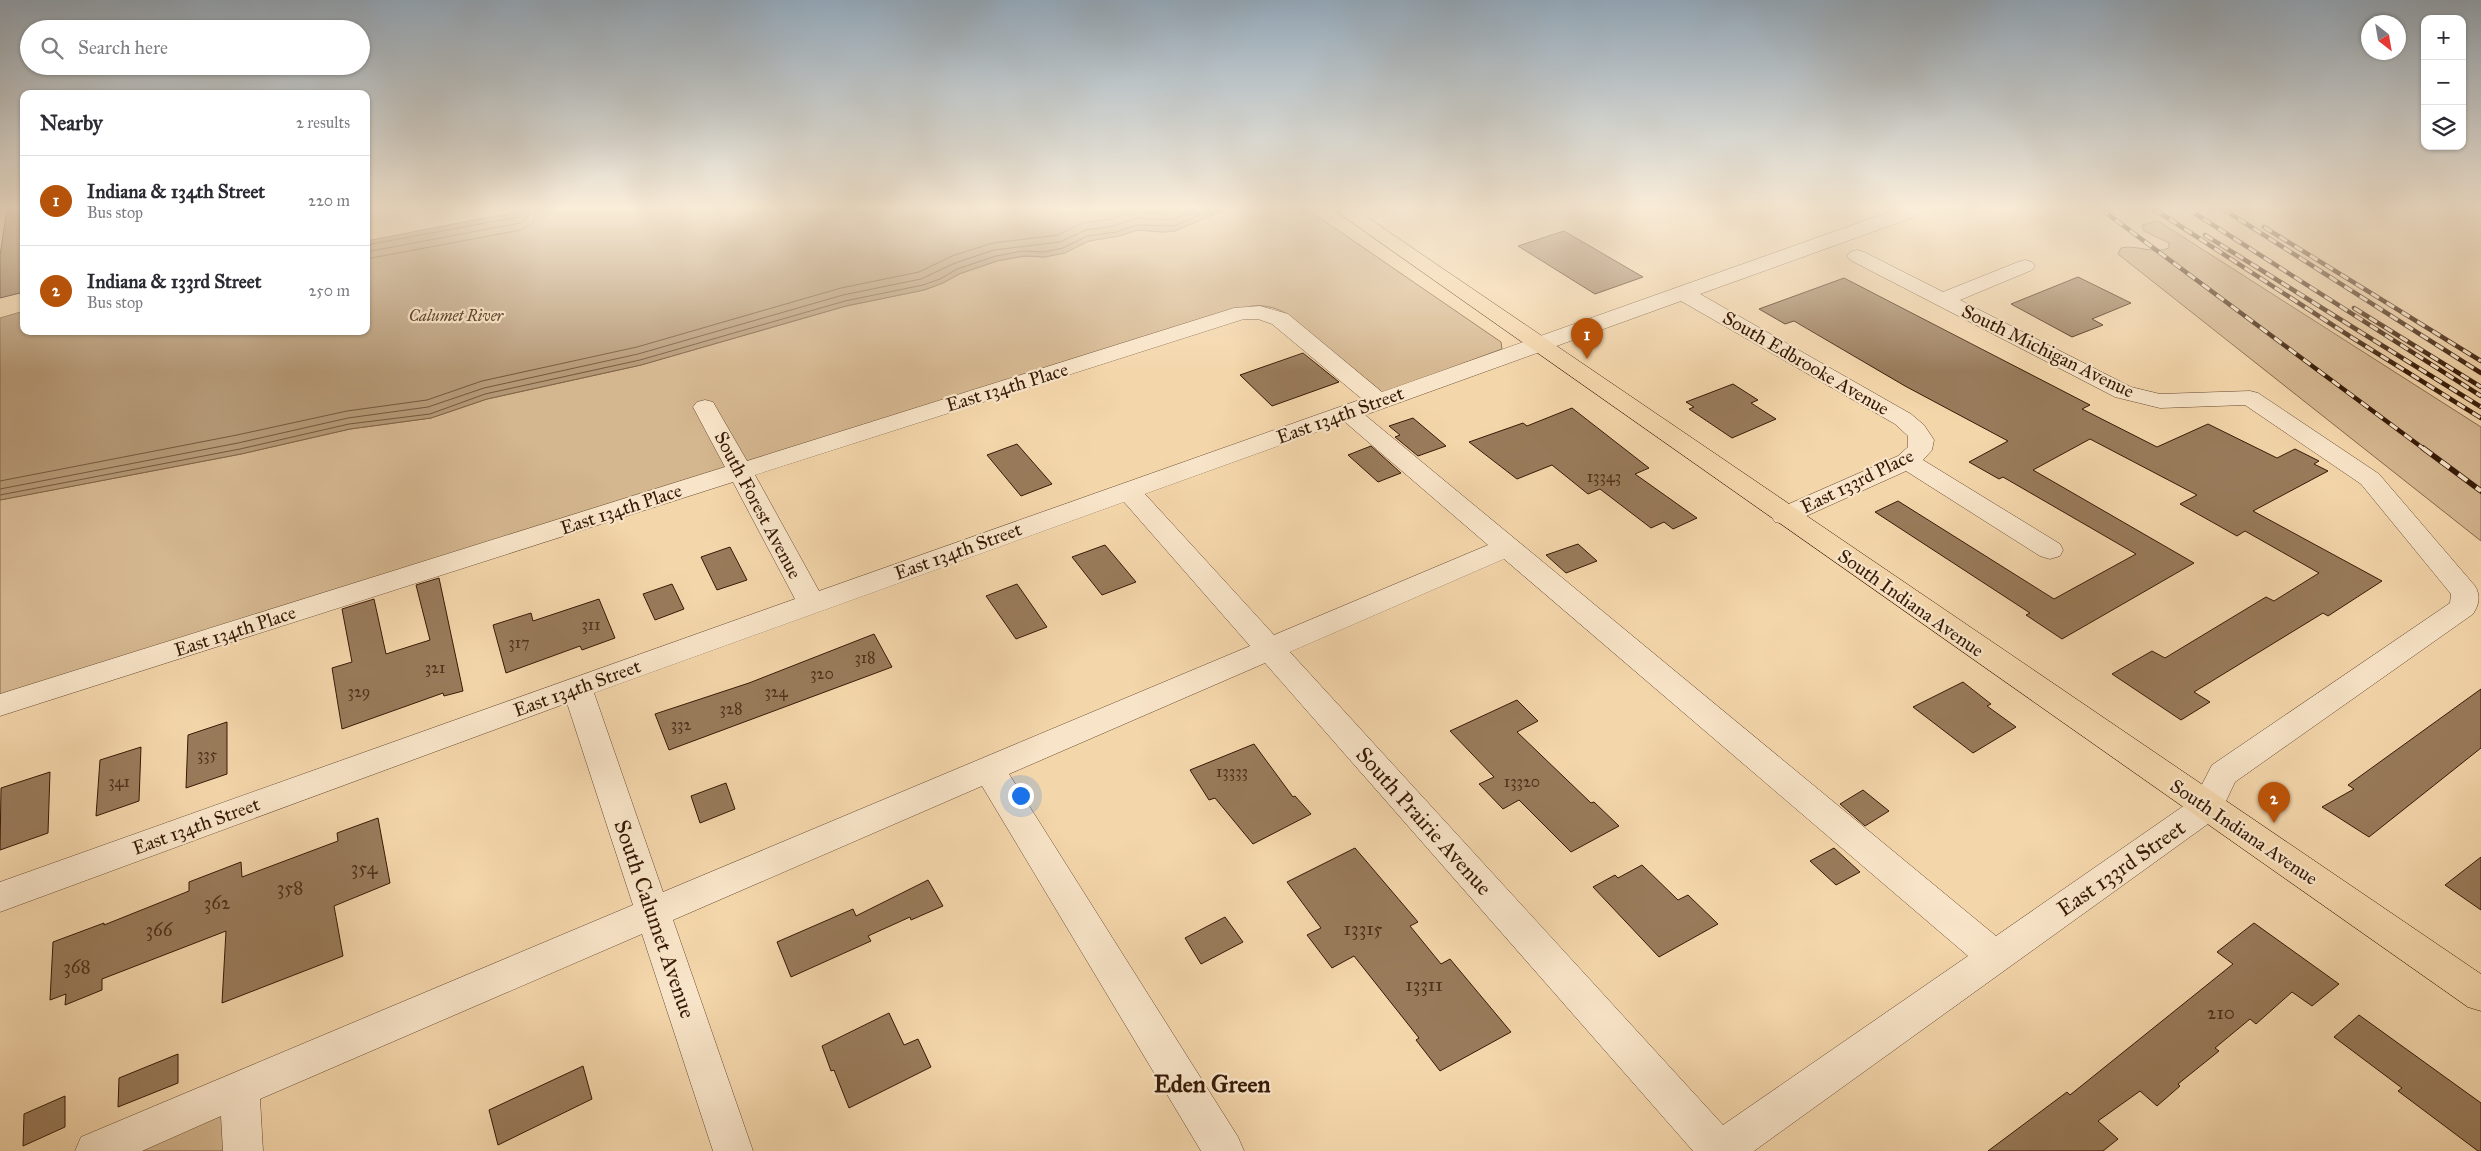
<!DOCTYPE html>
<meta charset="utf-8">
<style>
:root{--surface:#fff;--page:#f7f7f7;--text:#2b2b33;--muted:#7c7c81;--line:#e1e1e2;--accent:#b45309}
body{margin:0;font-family:"IM FELL Great Primer",serif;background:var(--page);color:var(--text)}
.controls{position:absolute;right:15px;top:15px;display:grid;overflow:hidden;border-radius:10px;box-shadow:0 1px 4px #0004}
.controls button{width:45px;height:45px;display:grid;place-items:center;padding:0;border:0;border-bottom:1px solid var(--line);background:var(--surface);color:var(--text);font:25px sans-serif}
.compass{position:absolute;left:2361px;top:15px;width:45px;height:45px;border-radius:50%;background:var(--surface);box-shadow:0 1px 4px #0004;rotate:149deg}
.you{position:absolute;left:1020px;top:795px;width:18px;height:18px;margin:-12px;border:4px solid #fff;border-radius:50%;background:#1a73e8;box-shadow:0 0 0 8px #1a73e833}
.badge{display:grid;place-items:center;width:32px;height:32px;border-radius:50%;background:var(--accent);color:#fff;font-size:16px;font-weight:700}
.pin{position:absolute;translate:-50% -41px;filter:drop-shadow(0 1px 2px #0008)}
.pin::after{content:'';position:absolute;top:26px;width:18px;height:15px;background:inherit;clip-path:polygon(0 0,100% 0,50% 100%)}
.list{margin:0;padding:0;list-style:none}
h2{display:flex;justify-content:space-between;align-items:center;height:65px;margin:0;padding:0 20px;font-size:21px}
h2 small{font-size:16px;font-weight:400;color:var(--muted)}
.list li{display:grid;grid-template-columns:32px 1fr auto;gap:15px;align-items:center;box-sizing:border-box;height:90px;padding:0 20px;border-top:1px solid var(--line)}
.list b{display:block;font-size:19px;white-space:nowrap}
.list p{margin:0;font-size:16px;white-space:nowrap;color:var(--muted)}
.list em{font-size:16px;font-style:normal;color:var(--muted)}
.icon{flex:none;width:28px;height:28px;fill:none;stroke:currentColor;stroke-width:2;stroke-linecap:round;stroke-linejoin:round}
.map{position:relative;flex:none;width:2481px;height:1151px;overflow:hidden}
.search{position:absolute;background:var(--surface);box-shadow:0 1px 4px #0004;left:20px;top:20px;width:350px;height:55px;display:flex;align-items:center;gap:12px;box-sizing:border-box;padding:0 18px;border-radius:28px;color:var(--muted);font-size:19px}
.panel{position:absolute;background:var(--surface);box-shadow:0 1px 4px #0004;left:20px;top:90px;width:350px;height:245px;border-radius:10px}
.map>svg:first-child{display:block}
.green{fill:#d4b68f;stroke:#85684a}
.water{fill:#b39673;stroke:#816447}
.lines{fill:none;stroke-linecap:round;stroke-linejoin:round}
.shore{stroke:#74583c;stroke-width:1}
.building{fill:#997b5b;stroke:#361905}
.minor-casing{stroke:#66482e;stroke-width:1}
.major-casing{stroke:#361905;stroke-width:1}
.minor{fill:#f8e4c8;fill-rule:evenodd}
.major{fill:#f4d6ab;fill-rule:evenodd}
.rail-far1-casing{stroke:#361905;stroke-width:4.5}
.rail-casing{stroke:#361905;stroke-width:5.5}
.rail-far1{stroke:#f8e4c8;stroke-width:3;stroke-dasharray:9;stroke-linecap:butt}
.rail{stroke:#f8e4c8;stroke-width:4;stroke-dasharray:11;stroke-linecap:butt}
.labels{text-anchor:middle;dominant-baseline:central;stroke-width:4.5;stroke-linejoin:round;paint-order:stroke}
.far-water-label{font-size:16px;font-style:italic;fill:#62452c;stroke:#f8e4c8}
.number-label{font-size:16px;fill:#4f321a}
.street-label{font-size:19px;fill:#361905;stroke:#f8e4c8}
.near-number-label{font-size:19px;fill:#4f321a}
.near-street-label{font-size:22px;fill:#361905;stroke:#f8e4c8}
.near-neighbourhood-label{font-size:24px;font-weight:bold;fill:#361905;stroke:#f8e4c8}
</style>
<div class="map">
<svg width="2481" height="1151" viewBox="0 0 2481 1151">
<rect width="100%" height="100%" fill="#f4d6ab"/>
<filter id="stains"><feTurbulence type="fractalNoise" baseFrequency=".004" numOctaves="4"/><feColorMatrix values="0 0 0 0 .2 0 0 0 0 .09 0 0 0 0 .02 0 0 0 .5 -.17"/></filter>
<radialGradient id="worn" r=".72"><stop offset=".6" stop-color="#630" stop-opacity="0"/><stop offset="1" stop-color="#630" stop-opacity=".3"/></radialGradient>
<!-- green -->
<path class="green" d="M1226,209H1307L1501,342L1502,349L1383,393L1287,314C1275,307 1265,305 1252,306L0,701V500L241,454L350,429L431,418L487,399L641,365L846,306L924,290L943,283L959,274L997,261L1024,256L1045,257L1089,241L1137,230L1163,232L1175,231Z
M2158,221L2481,427V541L2118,254L2121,248C2137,244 2153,255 2169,248V243L2144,231L2142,225Z
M225,1111L227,1151H135Z"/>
<!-- water -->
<path class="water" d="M530,209H1226L1175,231L1163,232L1137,230L1120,236L1089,241L1065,253L1045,257L1024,256L997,261L959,274L943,283L924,290L846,306L641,365L487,399L431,418L350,429L241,454L0,500V318L24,311V331H366V241Z"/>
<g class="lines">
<!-- shore -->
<path class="shore" d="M366,245L518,217L522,214L523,209
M366,252L520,223L527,218L529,209
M366,259L521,230L533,223L537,209
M0,481L237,435L347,411L427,400L482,381L637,347L841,288L919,272L952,256L993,243L1058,235L1082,223L1111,219L1133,211L1164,213L1177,209
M0,489L238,443L348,418L428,407L484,388L638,354L843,295L921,279L955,263L994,250L1060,242L1086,230L1114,226L1136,218L1172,220L1196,209
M0,495L240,449L349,424L430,414L485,394L640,360L845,301L923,285L940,279L957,269L996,256L1023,251L1044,252L1063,248L1087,236L1117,232L1137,225L1174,226L1213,209"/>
</g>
<!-- building -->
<path class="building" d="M7,209H24V292L0,298V255Z
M1564,231L1643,277L1595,294L1518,246Z
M2078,277L2131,303L2092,319L2103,325L2072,337L2011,304Z
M1844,278L2090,405L2082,409L2157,447L2208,424L2277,458L2295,449L2319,461L2314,464L2328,471L2253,511L2382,581L2328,616L2323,613L2194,692L2210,702L2181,720L2112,674L2152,651L2165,658L2266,597L2274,601L2319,573L2245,531L2237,536L2180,504L2197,495L2090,439L2033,470L2194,563L2062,639L2026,615L2030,613L1875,512L1898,501L2054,599L2136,554L2003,477L1999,479L1969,462L2008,441L1905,386L1794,321L1785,324L1759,309Z
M1303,353L1339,382L1272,406L1240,375Z
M1733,384L1758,400L1751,403L1776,419L1732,438L1689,409L1694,407L1686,402Z
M1572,408L1649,468L1635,474L1697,518L1673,529L1664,522L1651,528L1600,489L1588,494L1552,465L1517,479L1469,442L1523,423L1527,426Z
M1413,418L1446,446L1418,456L1395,437L1400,435L1389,426Z
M1017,444L1052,484L1021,496L987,455Z
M1371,446L1401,473L1378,482L1348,455Z
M1578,544L1597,561L1566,573L1546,555Z
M1105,545L1136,582L1102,595L1072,557Z
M730,547L747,580L717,590L701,557Z
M439,578L463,691L444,696L443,693L342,729L332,668L352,662L342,609L374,599L386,654L430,640L416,585Z
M672,584L684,609L655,620L643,594Z
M1017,584L1047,627L1016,639L986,596Z
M599,599L615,638L582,650L580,646L506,673L493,625L531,613L533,621Z
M874,634L892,667L669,750L655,714L749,683Z
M1963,682L1991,704L1987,706L2016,727L1973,753L1913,707Z
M2481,689V748L2369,837L2322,807L2354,789L2348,785Z
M1517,700L1538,721L1517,732L1591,803L1594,802L1619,826L1571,852L1519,800L1503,809L1479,784L1494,777L1450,731Z
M227,722V774L186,788L188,735Z
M1254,744L1293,797L1295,796L1311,814L1253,844L1215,798L1209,800L1190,770Z
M141,747L139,801L96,816L100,760Z
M50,772L48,833L0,850L1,788Z
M726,783L735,809L700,823L691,796Z
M1863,790L1889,811L1865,826L1840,804Z
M378,818L390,883L334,906L343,956L222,1003L226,931L102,979V990L65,1005L66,994L50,1000L53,942L104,923V925L189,891V882L241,862L242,877L338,841L337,833Z
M1355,848L1418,922L1410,926L1441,964L1450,959L1511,1032L1440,1071L1416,1040L1419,1038L1354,956L1332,968L1307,935L1321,928L1287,882Z
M1834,848L1860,872L1836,885L1810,861Z
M2481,857V910L2445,885Z
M1642,865L1678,900L1688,895L1718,924L1659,957L1593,887L1615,875L1618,878Z
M928,880L943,906L911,920L910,917L868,936L871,941L791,977L777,942L853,909L856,916Z
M1225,917L1243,942L1201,964L1185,938Z
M2254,923L2339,984L2312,1006L2292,992L2256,1024L2250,1019L2215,1048L2219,1051L2178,1084L2180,1086L2157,1106L2140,1091L2098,1121L2118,1139L2103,1151H1988L2067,1092L2070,1095L2233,964L2217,952Z
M889,1013L904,1045L918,1039L931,1067L849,1108L834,1070L831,1071L822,1046Z
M2359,1015L2481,1103V1151H2478L2398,1091L2402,1088L2334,1037Z
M178,1054V1083L118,1107L119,1078Z
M583,1066L592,1099L498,1145L489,1110Z
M65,1096V1127L23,1146L24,1114Z"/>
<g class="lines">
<!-- minor casing -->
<g class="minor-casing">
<path id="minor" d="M1898,209H1927L1925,213L1700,294L1911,414L1924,425L1934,440L1932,450L1923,460L2060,544L2063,550L2060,556L2050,559L2040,556L1906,471L1793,522L1784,524L1775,522L1771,516L1775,510L1898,456L1908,447V436L1895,424L1681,301L1365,415L1996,936L2195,798L2212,765L2450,603L2451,594L2361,484L2245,405L2160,408L2115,397L1850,260L1847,256L1850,252L1857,250L1864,252L1943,292L2018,262L2025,260L2032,262L2035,266L2032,270L1960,300L2131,387L2160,394L2250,391L2258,393L2379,474L2475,586C2481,596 2479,605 2473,614L2235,782L2219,816L1754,1151H1693L1265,663L1009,774L1238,1137L1244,1151H1201L982,786L673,920L753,1151H713L642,934L260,1099L263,1151H223L221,1116L142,1151H75L81,1137L633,905L567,703L0,912V882L795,599L733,482L0,716V694L725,467L693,407L697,402L705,400L713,402L747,461L1234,308L1260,306L1288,314L1382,392ZM1244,319H1258L1272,324L1362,399L819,591L755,475ZM1345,422L1488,545L1274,635L1145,494ZM1124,502L1250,646L663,892L594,693ZM1504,559L1968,956L1723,1125L1290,652Z"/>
</g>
<!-- major casing -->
<g class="major-casing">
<path id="major" d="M1333,209H1355L2481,974V1011L2468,1007Z"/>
</g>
<!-- minor -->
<use href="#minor" class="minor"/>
<!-- major -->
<use href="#major" class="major"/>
<!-- rail-far1 casing -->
<g class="rail-far1-casing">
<path id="rail-far1" d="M2101,209L2424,449
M2154,209L2351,337L2481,418
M2188,209L2481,396
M2223,209L2481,373
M2264,227L2481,361
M2205,235L2481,407
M2354,308L2481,387"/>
</g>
<!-- rail casing -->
<g class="rail-casing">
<path id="rail" d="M2423,448L2481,491"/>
</g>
<!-- rail-far1 -->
<use href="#rail-far1" class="rail-far1"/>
<!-- rail -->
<use href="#rail" class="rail"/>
</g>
<!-- sky -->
<linearGradient id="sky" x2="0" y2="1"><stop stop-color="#93a8b9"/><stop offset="0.56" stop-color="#faedd9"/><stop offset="1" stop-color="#faedd9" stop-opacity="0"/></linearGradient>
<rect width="2481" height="371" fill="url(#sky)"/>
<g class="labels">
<!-- far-water labels -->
<g class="far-water-label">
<text x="456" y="315">Calumet River</text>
</g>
<!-- number labels -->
<g class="number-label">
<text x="1604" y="476">13343</text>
<text x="591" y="624">311</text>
<text x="519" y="642">317</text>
<text x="865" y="657">318</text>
<text x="435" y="667">321</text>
<text x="822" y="673">320</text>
<text x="359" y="691">329</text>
<text x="776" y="691">324</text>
<text x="731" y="708">328</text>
<text x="681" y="724">332</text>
<text x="207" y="754">335</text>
<text x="1232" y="771">13333</text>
<text x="119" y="781">341</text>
<text x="1522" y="781">13320</text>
</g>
<!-- street labels -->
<g class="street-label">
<text transform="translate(2048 351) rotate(26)">South Michigan Avenue</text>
<text transform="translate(1806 363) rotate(30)">South Edbrooke Avenue</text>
<text transform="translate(1007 387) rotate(-17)">East 134th Place</text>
<text transform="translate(1340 415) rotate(-20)">East 134th Street</text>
<text transform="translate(1857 481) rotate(-26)">East 133rd Place</text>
<text transform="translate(758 505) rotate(62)">South Forest Avenue</text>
<text transform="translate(621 509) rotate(-18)">East 134th Place</text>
<text transform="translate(958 551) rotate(-20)">East 134th Street</text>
<text transform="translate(1911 603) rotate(35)">South Indiana Avenue</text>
<text transform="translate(235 631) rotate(-18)">East 134th Place</text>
<text transform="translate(577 688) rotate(-20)">East 134th Street</text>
<text transform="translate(196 826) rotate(-20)">East 134th Street</text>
<text transform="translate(2244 832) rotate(34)">South Indiana Avenue</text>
</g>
<!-- near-number labels -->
<g class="near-number-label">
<text x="364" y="867">354</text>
<text x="290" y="887">358</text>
<text x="217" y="902">362</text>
<text x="1363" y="928">13315</text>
<text x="159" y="929">366</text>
<text x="77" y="966">368</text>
<text x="1424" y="984">13311</text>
<text x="2221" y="1012">210</text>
</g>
<!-- near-street labels -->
<g class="near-street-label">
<text transform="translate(1424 821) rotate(48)">South Prairie Avenue</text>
<text transform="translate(2121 868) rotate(-35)">East 133rd Street</text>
<text transform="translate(655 919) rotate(71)">South Calumet Avenue</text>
</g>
<!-- near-neighbourhood labels -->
<g class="near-neighbourhood-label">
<text x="1212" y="1084">Eden Green</text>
</g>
</g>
<rect width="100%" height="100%" filter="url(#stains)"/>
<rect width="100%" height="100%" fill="url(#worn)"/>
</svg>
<div class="controls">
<button>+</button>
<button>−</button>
<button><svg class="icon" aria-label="layers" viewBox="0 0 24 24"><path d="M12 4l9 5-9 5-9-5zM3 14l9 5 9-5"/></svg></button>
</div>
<svg class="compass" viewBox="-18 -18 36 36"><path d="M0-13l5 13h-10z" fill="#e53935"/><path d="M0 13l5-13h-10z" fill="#7c7c81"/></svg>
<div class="you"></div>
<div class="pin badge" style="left:1587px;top:359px">1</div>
<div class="pin badge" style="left:2274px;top:823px">2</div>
<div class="search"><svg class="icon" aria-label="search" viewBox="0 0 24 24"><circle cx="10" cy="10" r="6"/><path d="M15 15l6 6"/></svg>Search here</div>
<section class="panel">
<h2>Nearby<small>2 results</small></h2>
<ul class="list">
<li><span class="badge">1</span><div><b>Indiana &amp; 134th Street</b><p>Bus stop</p></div><em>220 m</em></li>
<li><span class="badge">2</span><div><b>Indiana &amp; 133rd Street</b><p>Bus stop</p></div><em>250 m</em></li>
</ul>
</section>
</div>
